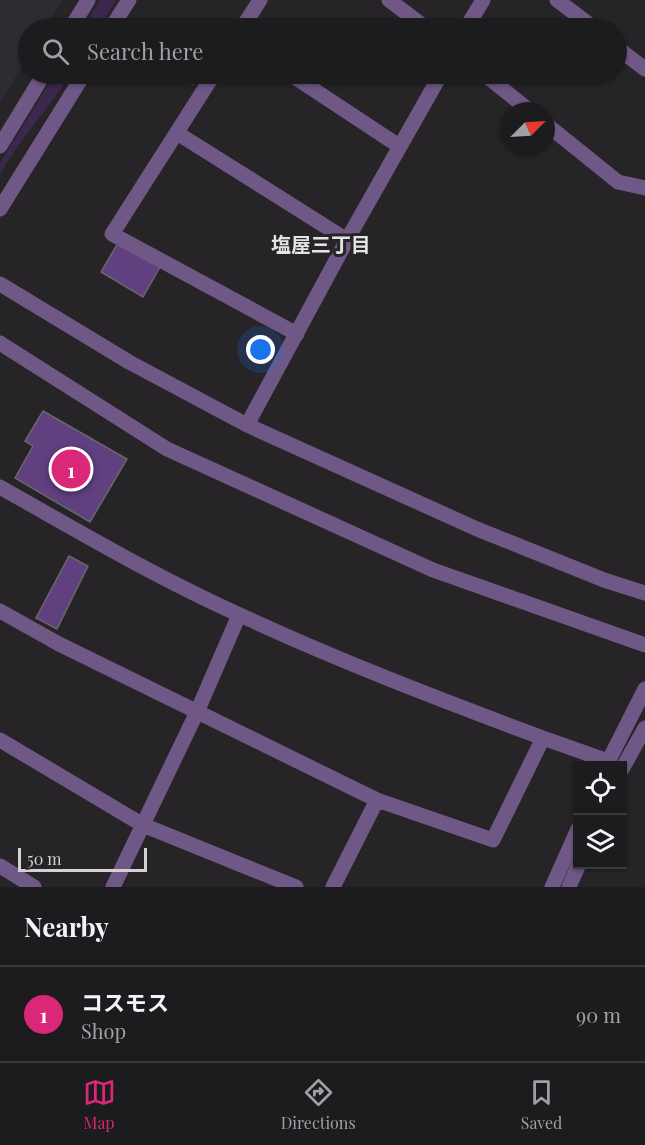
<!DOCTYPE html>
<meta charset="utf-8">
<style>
:root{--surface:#1c1b1d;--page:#29282a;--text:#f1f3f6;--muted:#a0a1a4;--line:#3a393b;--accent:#db2777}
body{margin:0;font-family:"Playfair Display","Noto Sans JP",serif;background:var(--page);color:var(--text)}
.controls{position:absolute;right:18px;bottom:18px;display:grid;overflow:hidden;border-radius:0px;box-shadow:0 2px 4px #0004}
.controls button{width:54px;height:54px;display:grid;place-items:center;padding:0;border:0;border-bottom:2px solid var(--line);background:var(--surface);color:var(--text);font:30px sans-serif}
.compass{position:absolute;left:501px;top:102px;width:54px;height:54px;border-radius:50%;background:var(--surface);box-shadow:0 2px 4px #0004;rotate:66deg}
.scale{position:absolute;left:18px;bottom:15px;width:129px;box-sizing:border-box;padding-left:6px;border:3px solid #d2d2d3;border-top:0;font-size:16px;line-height:21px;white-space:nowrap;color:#d2d2d3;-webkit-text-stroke:4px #262427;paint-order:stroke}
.you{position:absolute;left:261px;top:350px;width:21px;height:21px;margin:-15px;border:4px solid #fff;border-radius:50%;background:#1a73e8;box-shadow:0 0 0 9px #1a73e833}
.badge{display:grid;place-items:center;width:39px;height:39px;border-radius:50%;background:var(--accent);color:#fff;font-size:20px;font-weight:700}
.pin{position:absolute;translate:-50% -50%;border:3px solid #fff;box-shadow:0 2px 6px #0006}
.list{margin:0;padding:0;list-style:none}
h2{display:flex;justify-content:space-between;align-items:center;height:78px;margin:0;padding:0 24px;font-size:26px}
h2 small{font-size:20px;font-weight:400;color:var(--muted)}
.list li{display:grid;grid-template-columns:39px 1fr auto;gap:18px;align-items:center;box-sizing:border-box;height:96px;padding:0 24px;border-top:2px solid var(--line)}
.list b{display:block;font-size:22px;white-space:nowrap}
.list p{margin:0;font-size:20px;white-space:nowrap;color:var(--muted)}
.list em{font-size:20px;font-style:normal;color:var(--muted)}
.icon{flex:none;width:33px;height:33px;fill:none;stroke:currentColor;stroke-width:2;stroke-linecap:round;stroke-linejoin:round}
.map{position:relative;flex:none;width:645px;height:887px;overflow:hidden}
.search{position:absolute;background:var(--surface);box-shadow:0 2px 4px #0004;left:18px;right:18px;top:18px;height:66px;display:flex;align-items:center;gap:15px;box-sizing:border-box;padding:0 21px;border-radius:33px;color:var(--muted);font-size:22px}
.sheet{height:174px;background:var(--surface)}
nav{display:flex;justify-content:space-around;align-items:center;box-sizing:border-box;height:84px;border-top:2px solid var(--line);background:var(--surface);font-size:16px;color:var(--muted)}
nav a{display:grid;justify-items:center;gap:3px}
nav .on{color:var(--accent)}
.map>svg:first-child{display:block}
.built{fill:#2f2b33}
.green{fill:#3c274f}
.building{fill:#61407f;stroke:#69676a;stroke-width:1.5}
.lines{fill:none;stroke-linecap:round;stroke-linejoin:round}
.minor{stroke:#6f5885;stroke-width:15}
.labels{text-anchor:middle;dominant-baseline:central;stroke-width:6;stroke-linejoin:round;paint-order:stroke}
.neighbourhood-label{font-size:20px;font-weight:bold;fill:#e4e3e6;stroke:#262427}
</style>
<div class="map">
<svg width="645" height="887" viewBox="0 0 645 887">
<rect width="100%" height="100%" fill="#262427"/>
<!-- built -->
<path class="built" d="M0,0H62L45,28H28V56L0,103Z"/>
<!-- green -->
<path class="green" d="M100,0H116L99,28H83Z
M55,74H71C49,108 21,138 0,174V163Z"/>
<!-- building -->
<path class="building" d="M176,74H200L193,84Z
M118,243L160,267L143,297L101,272Z
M43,411L127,459L90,522L15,478L33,446L25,441Z
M69,556L88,566L57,629L36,618Z"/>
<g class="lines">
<!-- minor -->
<path class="minor" d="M389,0L426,28
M557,0L594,28
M71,28L88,0
M111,28L129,0
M242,28L260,0
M466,28L483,0
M616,47L645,69
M214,74L112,234L297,334
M290,74L399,146
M484,74L530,111
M546,124L618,182L645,188
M177,133L347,240
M0,146L44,74
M0,209L84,74
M0,284L129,362L247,425L477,529L604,580L645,593
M0,343L167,449L433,570L645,645
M247,425L347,240L441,74
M0,487C79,532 158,578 240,615C339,661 441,700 543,738L493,840L377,800L59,644L0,611
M543,738L608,761
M0,740L143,825L296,887
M606,766L645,689
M622,769L645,728
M0,866L34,887
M113,887L197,712L239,615
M333,887L377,800
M552,887L578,829
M569,887L579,864"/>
</g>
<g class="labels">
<!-- neighbourhood labels -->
<g class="neighbourhood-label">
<text x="321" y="243">塩屋三丁目</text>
</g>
</g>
</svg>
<div class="controls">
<button><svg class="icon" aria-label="locate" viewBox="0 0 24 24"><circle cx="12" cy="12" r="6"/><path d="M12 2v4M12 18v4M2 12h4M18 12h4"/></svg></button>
<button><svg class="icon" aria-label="layers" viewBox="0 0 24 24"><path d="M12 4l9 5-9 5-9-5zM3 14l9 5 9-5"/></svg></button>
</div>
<svg class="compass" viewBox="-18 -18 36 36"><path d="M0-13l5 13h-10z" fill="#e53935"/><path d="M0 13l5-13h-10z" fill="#a0a1a4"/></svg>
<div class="scale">50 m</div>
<div class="you"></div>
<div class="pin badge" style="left:71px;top:469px">1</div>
<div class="search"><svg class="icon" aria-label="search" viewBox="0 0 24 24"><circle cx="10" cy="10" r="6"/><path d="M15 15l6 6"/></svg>Search here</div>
</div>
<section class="sheet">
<h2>Nearby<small></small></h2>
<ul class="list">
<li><span class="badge">1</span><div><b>コスモス</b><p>Shop</p></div><em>90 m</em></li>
</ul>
</section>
<nav>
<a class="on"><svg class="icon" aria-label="map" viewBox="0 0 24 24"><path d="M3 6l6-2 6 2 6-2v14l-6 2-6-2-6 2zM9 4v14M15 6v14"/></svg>Map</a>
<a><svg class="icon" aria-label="directions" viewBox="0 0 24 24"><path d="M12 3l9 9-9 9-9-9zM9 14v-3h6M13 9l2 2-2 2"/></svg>Directions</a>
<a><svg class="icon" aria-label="saved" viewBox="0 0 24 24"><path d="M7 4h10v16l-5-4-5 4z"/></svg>Saved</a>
</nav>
